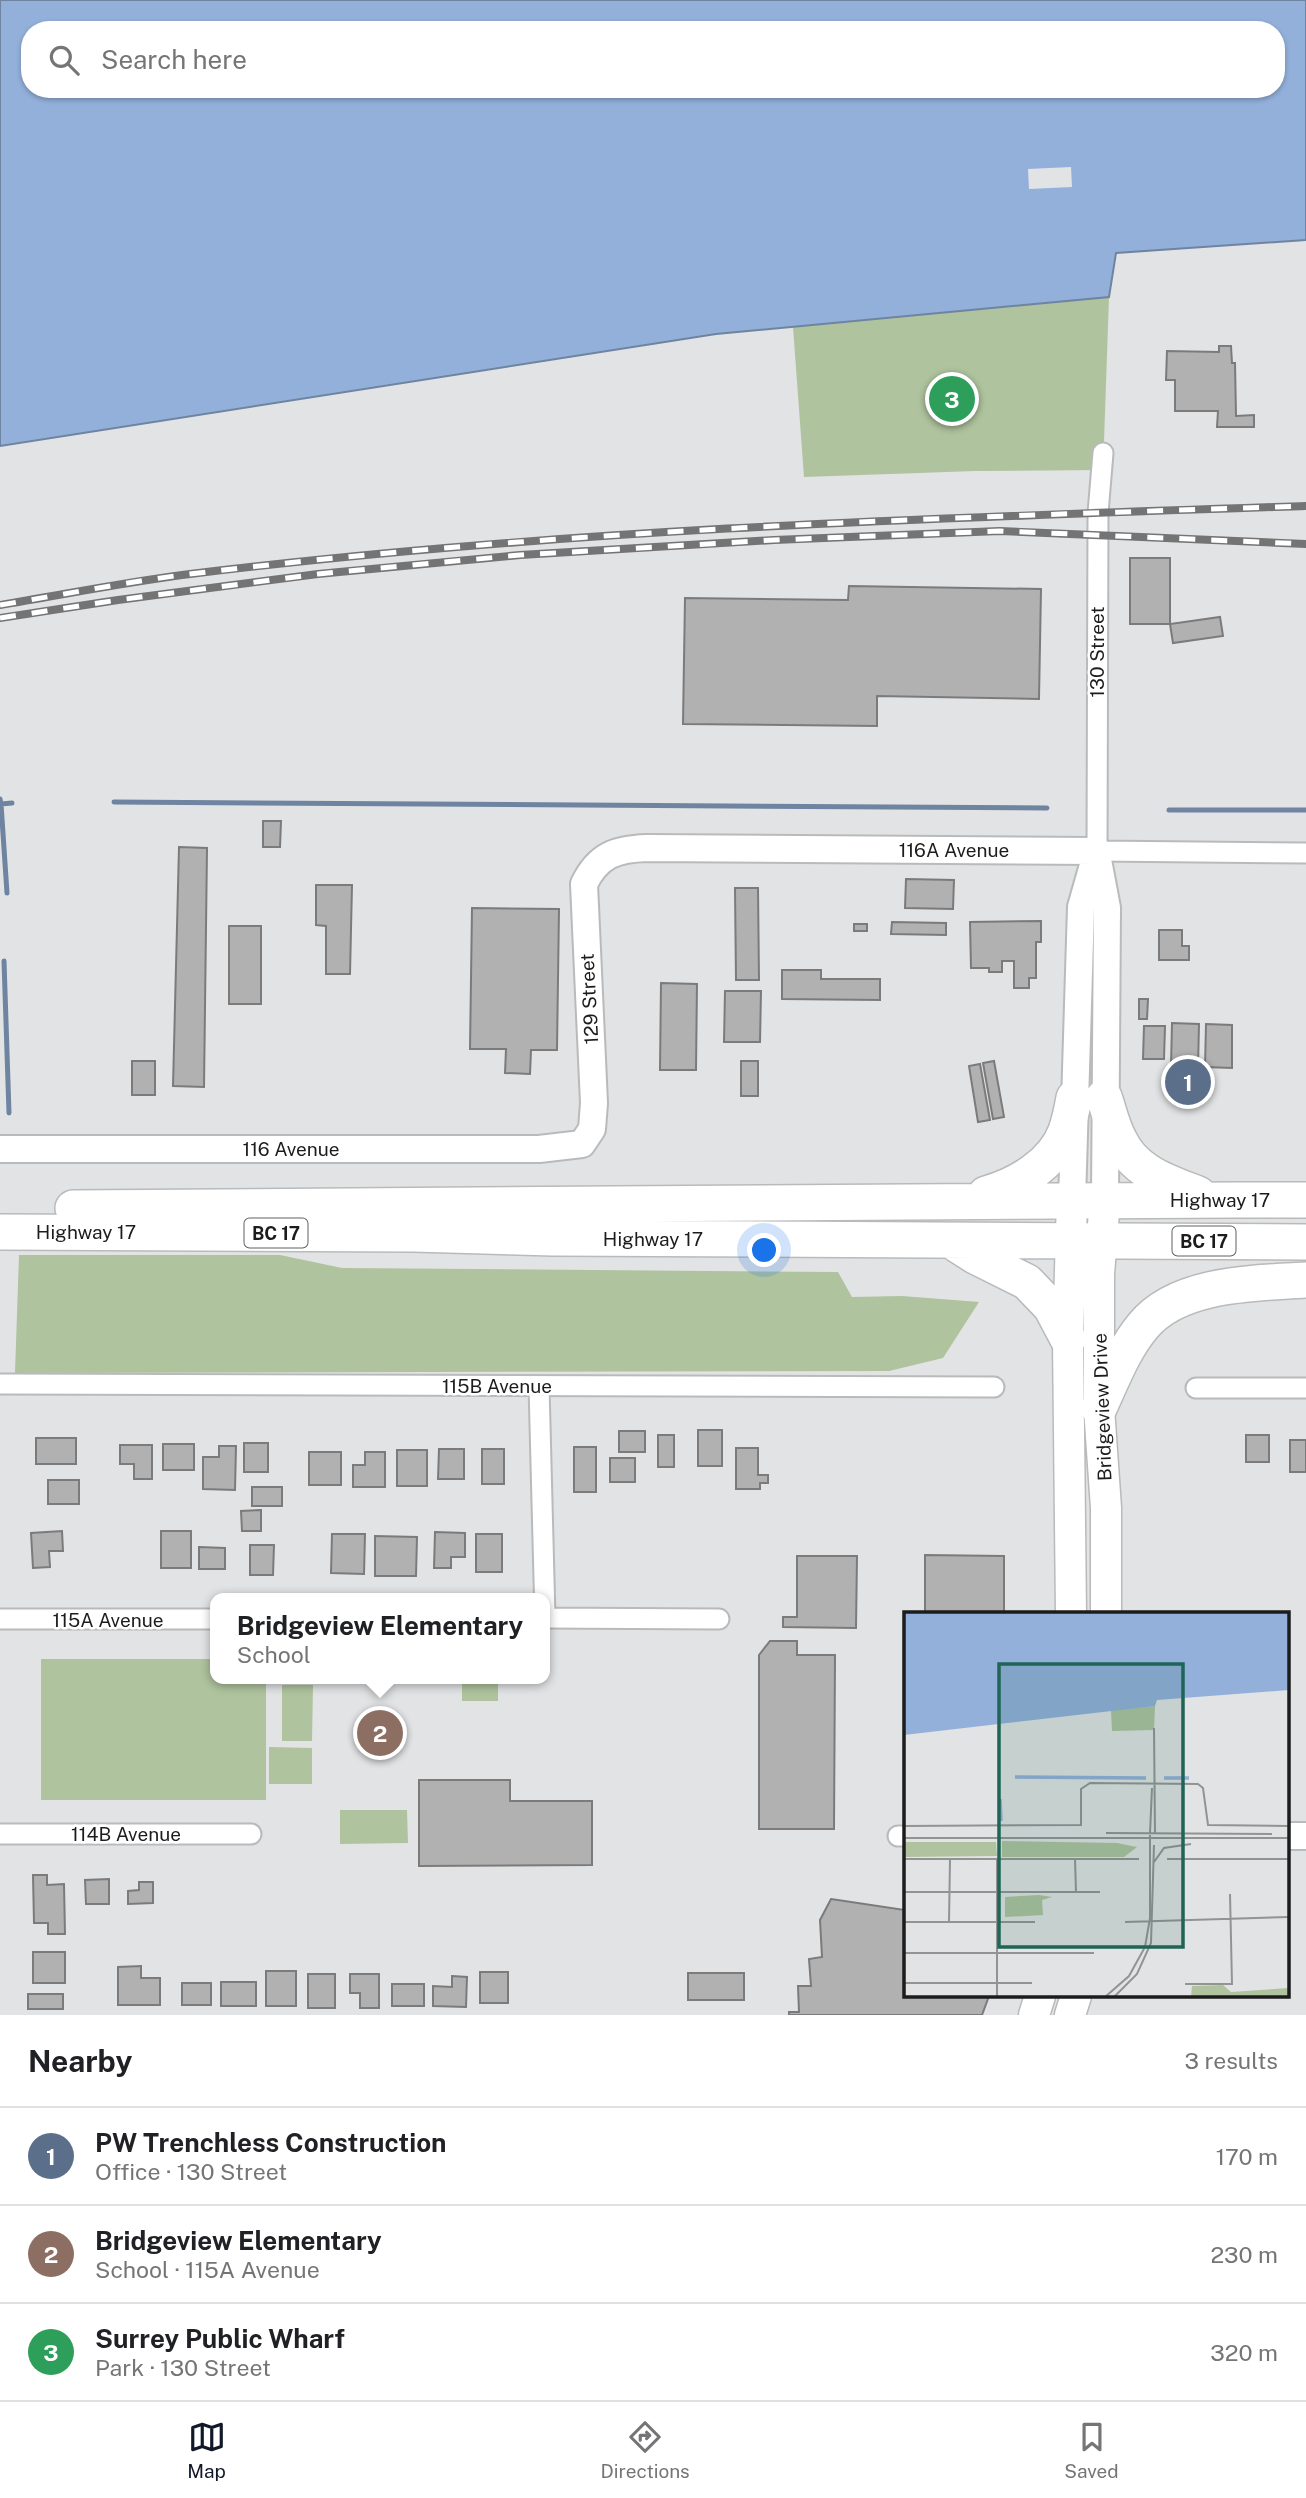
<!DOCTYPE html>
<meta charset="utf-8">
<style>
:root{--surface:#fff;--page:#f2f2f2;--text:#202124;--muted:#757577;--line:#e0e0e0;--accent:#111827}
body{margin:0;font-family:"Public Sans",sans-serif;background:var(--page);color:var(--text)}
.you{position:absolute;left:765px;top:1251px;width:24px;height:24px;margin:-18px;border:5px solid #fff;border-radius:50%;background:#1a73e8;box-shadow:0 0 0 10px #1a73e833}
.badge{display:grid;place-items:center;width:46px;height:46px;border-radius:50%;background:var(--accent);color:#fff;font-size:23px;font-weight:700}
.pin{position:absolute;translate:-50% -50%;border:4px solid #fff;box-shadow:0 2px 7px #0006}
.popup{position:absolute;left:210px;top:1593px;width:340px;height:91px;box-sizing:border-box;display:grid;place-content:center;border-radius:14px;background:var(--surface);filter:drop-shadow(0 2px 5px #0005);font-size:23px;white-space:nowrap;color:var(--muted)}
.popup b{font-size:26px;color:var(--text)}
.popup::after{content:'';position:absolute;left:50%;top:100%;margin-left:-14px;border:14px solid transparent;border-top-color:var(--surface)}
.list{margin:0;padding:0;list-style:none}
h2{display:flex;justify-content:space-between;align-items:center;height:91px;margin:0;padding:0 28px;font-size:30px}
h2 small{font-size:23px;font-weight:400;color:var(--muted)}
.list li{display:grid;grid-template-columns:46px 1fr auto;gap:21px;align-items:center;box-sizing:border-box;height:98px;padding:0 28px;border-top:2px solid var(--line)}
.list b{display:block;font-size:26px;white-space:nowrap}
.list p{margin:0;font-size:23px;white-space:nowrap;color:var(--muted)}
.list em{font-size:23px;font-style:normal;color:var(--muted)}
.icon{flex:none;width:38px;height:38px;fill:none;stroke:currentColor;stroke-width:2;stroke-linecap:round;stroke-linejoin:round}
.map{position:relative;flex:none;width:1306px;height:2015px;overflow:hidden}
.search{position:absolute;background:var(--surface);box-shadow:0 2px 5px #0004;left:21px;right:21px;top:21px;height:77px;display:flex;align-items:center;gap:18px;box-sizing:border-box;padding:0 24px;border-radius:28px;color:var(--muted);font-size:26px}
.sheet{height:385px;background:var(--surface)}
nav{display:flex;justify-content:space-around;align-items:center;box-sizing:border-box;height:98px;border-top:2px solid var(--line);background:var(--surface);font-size:19px;color:var(--muted)}
nav a{display:grid;justify-items:center;gap:4px}
nav .on{color:var(--accent)}
.map>svg:first-child{display:block}
.green{fill:#afc39e}
.water{fill:#93b0da;stroke:#6f84a1;stroke-width:2;fill-rule:evenodd}
.pier{fill:#e2e3e4}
.lines{fill:none;stroke-linecap:round;stroke-linejoin:round}
.stream{stroke:#6f84a1;stroke-width:5}
.building{fill:#b1b1b2;stroke:#7b7b7c;stroke-width:2}
.street-casing{stroke:#b9babb;stroke-width:23}
.secondary-casing{stroke:#b9babb;stroke-width:30}
.primary-casing{stroke:#b9babb;stroke-width:33}
.highway-casing{stroke:#b9babb;stroke-width:38}
.street{stroke:#fff;stroke-width:19}
.secondary{stroke:#fff;stroke-width:26}
.primary{stroke:#fff;stroke-width:30}
.highway{stroke:#fff;stroke-width:35}
.rail-casing{stroke:#747475;stroke-width:8}
.rail{stroke:#fff;stroke-width:5;stroke-dasharray:16;stroke-linecap:butt}
.labels{text-anchor:middle;dominant-baseline:central;stroke-width:5;stroke-linejoin:round;paint-order:stroke}
.shield{fill:#fff;stroke:#606061;stroke-width:2}
.shield-label{font-size:18px;font-weight:bold;fill:#1c1c1d}
.street-label{font-size:19px;fill:#1c1c1d;stroke:#fff}
.inset-river{fill:none;stroke:#93b0da;stroke-width:3.5}
.inset-road{fill:none;stroke:#939394;stroke-width:2}
.view{fill:#1f6455;fill-opacity:0.15;stroke:#1f6455;stroke-width:3.5}
.inset-edge{fill:none;stroke:#1c1c1d;stroke-width:3.5}
</style>
<div class="map">
<svg width="1306" height="2015" viewBox="0 0 1306 2015">
<rect width="100%" height="100%" fill="#e2e3e4"/>
<!-- green -->
<path class="green" d="M1109,297L1103,470L975,471L804,477L793,327Z
M19,1255H280L342,1268L838,1272L852,1297L902,1296L979,1302L943,1358L889,1371L15,1373Z
M41,1659H215L216,1679H266V1800H41Z
M462,1679H498V1701H462Z
M282,1685H313L312,1741H282Z
M269,1747L312,1748V1784H269Z
M340,1810H407L408,1843L340,1844Z"/>
<!-- water -->
<path class="water" d="M0,0H1306V240L1116,253L1109,297L716,334L0,446ZM30,30H1276V89H30Z"/>
<!-- pier -->
<path class="pier" d="M1071,167L1072,187L1029,189L1028,169Z"/>
<g class="lines">
<!-- stream -->
<path class="stream" d="M0,799L1,804L12,803
M114,802L1047,808
M1,804L7,893
M1169,810H1306
M4,961L9,1113"/>
</g>
<!-- building -->
<path class="building" d="M1219,346H1231L1232,363H1235L1236,416L1254,415V427H1217L1218,411H1175V380H1166L1167,351L1219,352Z
M1130,558H1170V624H1130Z
M849,586L1041,589L1039,699L877,696V726L683,724L685,598L848,600Z
M1220,617L1223,636L1173,643L1170,624Z
M263,821H281L280,847H263Z
M179,847L207,848L204,1087L173,1086Z
M906,879L954,880L953,909L905,908Z
M316,885H352L350,974H326V926L316,925Z
M735,888H758L759,980H736Z
M472,908L559,909L557,1050H531L530,1074L505,1073L506,1049H470Z
M1041,921V942H1036V978H1029V988H1014V961H1002V972H989V968H971L970,922Z
M892,922L946,923V935L891,934Z
M854,924H867V931H854Z
M229,926H261V1004H229Z
M1159,930H1182V946H1189V960H1159Z
M782,970H821V979H880V1000L782,999Z
M661,983L697,984L696,1070H660Z
M725,991H761L760,1042H724Z
M1139,999H1148L1147,1019H1139Z
M1172,1023L1199,1024L1198,1067L1171,1066Z
M1206,1024L1232,1025V1068L1205,1067Z
M1144,1026H1165L1164,1059H1143Z
M132,1061H155V1095H132Z
M741,1061H758V1096H741Z
M994,1061L1004,1117L993,1119L983,1063Z
M980,1064L990,1120L978,1122L969,1066Z
M698,1430H722V1466H698Z
M619,1431H645V1452H619Z
M658,1435H674V1467H658Z
M1246,1435H1269V1462H1246Z
M36,1438H76V1464H36Z
M1290,1440H1306V1472H1290Z
M244,1443H268V1472H244Z
M163,1444H194V1470H163Z
M120,1445H152V1479H134V1464H120Z
M219,1446H236L235,1490L203,1489V1457H219Z
M574,1447H596V1492H574Z
M736,1448H758V1475H768V1483H760V1489H736Z
M439,1449H464V1479H438Z
M482,1449H504V1484H482Z
M397,1450H427V1486H397Z
M309,1452H341V1485H309Z
M365,1452H385V1487H353V1465H365Z
M610,1458H635V1482H610Z
M48,1480H79V1504H48Z
M252,1487H282V1506H252Z
M261,1510V1531H242L241,1511Z
M62,1531L63,1551H49L50,1567L33,1568L31,1533Z
M161,1531H191V1568H161Z
M435,1532L465,1533V1557H451V1568H434Z
M332,1534H365L364,1574L331,1573Z
M476,1534H502V1572H476Z
M375,1536L417,1537L416,1576H375Z
M250,1545H274L273,1575H250Z
M199,1547L225,1548V1569H199Z
M925,1555L1004,1556V1614H925Z
M797,1556H857L856,1628L783,1627V1617H797Z
M770,1641H797V1655H835L834,1829H759V1655Z
M419,1780H510V1801H592V1865L419,1866Z
M33,1875H47V1885L64,1884L65,1934H48V1923H34Z
M109,1879V1904H86L85,1880Z
M139,1882H153V1903L128,1904V1891L139,1890Z
M831,1899L905,1910V1996H989L982,2015H789V2012H799L798,1986H811L809,1959L822,1957L820,1920Z
M33,1952H65V1983H33Z
M141,1966V1978H160V2005H118V1967Z
M266,1971H296V2006H266Z
M480,1972H508V2003H480Z
M688,1973H744V2000H688Z
M308,1974H335V2008H308Z
M350,1974H379V2008H360V1993H350Z
M452,1976L467,1977L466,2007L433,2006V1986L452,1987Z
M221,1982H256V2006H221Z
M182,1983H211V2005H182Z
M392,1984H424V2006H392Z
M28,1994H63V2009H28Z"/>
<g class="lines">
<!-- street casing -->
<g class="street-casing">
<path id="street" d="M1103,453L1098,513L1097,851L1306,853
M0,1384L994,1387
M539,1386L545,1618
M1196,1388H1306
M544,1618L719,1619
M0,1619H216
M0,1834H251
M898,1836H905"/>
</g>
<!-- secondary casing -->
<g class="secondary-casing">
<path id="secondary" d="M1098,860L1107,908L1105,1200
M0,1149H539L582,1144L592,1129L594,1103L584,884C598,855 616,849 647,848L1097,851
M1072,1200L1081,907L1097,851
M1287,1836H1306"/>
</g>
<!-- primary casing -->
<g class="primary-casing">
<path id="primary" d="M1105,1200L1099,1274V1408L1106,1508V1614
M1071,1614L1068,1339L1072,1200
M1034,2015L1040,1996
M1070,2015L1076,1996"/>
</g>
<!-- highway casing -->
<g class="highway-casing">
<path id="highway" d="M1104,1097C1109,1111 1112,1126 1119,1139C1134,1172 1167,1182 1198,1194
M986,1194C1018,1185 1054,1164 1066,1131C1070,1120 1072,1109 1074,1098
M73,1208C484,1207 895,1199 1306,1200
M0,1232L414,1234L553,1238L1306,1242
M953,1242L975,1256L1027,1282L1051,1307L1068,1339
M1099,1408C1112,1380 1123,1350 1143,1326C1178,1283 1255,1283 1306,1280"/>
</g>
<!-- street -->
<use href="#street" class="street"/>
<!-- secondary -->
<use href="#secondary" class="secondary"/>
<!-- primary -->
<use href="#primary" class="primary"/>
<!-- highway -->
<use href="#highway" class="highway"/>
<!-- rail casing -->
<g class="rail-casing">
<path id="rail" d="M0,605C61,595 121,583 182,575C555,529 931,518 1306,506
M0,618L118,600L318,574L520,555L774,540L1000,531L1306,544"/>
</g>
<!-- rail -->
<use href="#rail" class="rail"/>
</g>
<g class="labels">
<!-- shield labels -->
<g class="shield">
<rect x="244.5" y="1218.5" width="63" height="29" rx="5"/>
<rect x="1172.5" y="1226.5" width="63" height="29" rx="5"/>
</g>
<g class="shield-label">
<text x="276" y="1233">BC 17</text>
<text x="1204" y="1241">BC 17</text>
</g>
<!-- street labels -->
<g class="street-label">
<text transform="translate(1097 652) rotate(-90)">130 Street</text>
<text x="954" y="850">116A Avenue</text>
<text transform="translate(589 999) rotate(-93)">129 Street</text>
<text x="291" y="1149">116 Avenue</text>
<text x="1220" y="1200">Highway 17</text>
<text x="86" y="1232">Highway 17</text>
<text x="653" y="1239">Highway 17</text>
<text x="497" y="1386">115B Avenue</text>
<text transform="translate(1102 1407) rotate(-92)">Bridgeview Drive</text>
<text x="108" y="1620">115A Avenue</text>
<text x="126" y="1834">114B Avenue</text>
</g>
</g>
<!-- overview -->
<g transform="translate(904 1612)">
<rect width="385" height="385" fill="#e2e3e4"/>
<path d="M251,94L250,118L208,119L207,98ZM98,229L213,231L233,235L220,245H98ZM0,230H92L93,244L1,245ZM135,283L148,285L138,288L139,303L101,305V285ZM319,373L327,380L385,376V385H287L288,374Z" fill="#afc39e"/>
<path d="M0,0H385V78L253,88L251,94L0,123Z" fill="#93b0da"/>
<path class="inset-river" d="M111,165L242,166M260,166H285M96,187L97,209"/>
<path class="inset-road" d="M250,116L251,221M0,214L177,213V177L186,171L294,172L299,176L304,213L385,214M202,221L368,222M246,221L248,176M0,226H385M0,247H235M171,247L172,280M263,247H385M250,250L260,236L287,232M0,280H196M0,310H131M45,310L46,247M221,310L385,305M0,341H190M0,371H128M281,372H328L326,282M93,385V247M201,385L225,364L241,335L246,306V223M210,385L233,362L247,331L250,233"/>
<path class="view" d="M95,52H279V335H95Z"/>
<rect width="385" height="385" class="inset-edge"/>
</g>
</svg>
<div class="you"></div>
<div class="pin badge" style="left:1188px;top:1082px;background:#5c6f8a">1</div>
<div class="pin badge" style="left:380px;top:1733px;background:#8d6e63">2</div>
<div class="popup"><b>Bridgeview Elementary</b>School</div>
<div class="pin badge" style="left:952px;top:399px;background:#2e9e5b">3</div>
<div class="search"><svg class="icon" aria-label="search" viewBox="0 0 24 24"><circle cx="10" cy="10" r="6"/><path d="M15 15l6 6"/></svg>Search here</div>
</div>
<section class="sheet">
<h2>Nearby<small>3 results</small></h2>
<ul class="list">
<li><span class="badge" style="background:#5c6f8a">1</span><div><b>PW Trenchless Construction</b><p>Office · 130 Street</p></div><em>170 m</em></li>
<li><span class="badge" style="background:#8d6e63">2</span><div><b>Bridgeview Elementary</b><p>School · 115A Avenue</p></div><em>230 m</em></li>
<li><span class="badge" style="background:#2e9e5b">3</span><div><b>Surrey Public Wharf</b><p>Park · 130 Street</p></div><em>320 m</em></li>
</ul>
</section>
<nav>
<a class="on"><svg class="icon" aria-label="map" viewBox="0 0 24 24"><path d="M3 6l6-2 6 2 6-2v14l-6 2-6-2-6 2zM9 4v14M15 6v14"/></svg>Map</a>
<a><svg class="icon" aria-label="directions" viewBox="0 0 24 24"><path d="M12 3l9 9-9 9-9-9zM9 14v-3h6M13 9l2 2-2 2"/></svg>Directions</a>
<a><svg class="icon" aria-label="saved" viewBox="0 0 24 24"><path d="M7 4h10v16l-5-4-5 4z"/></svg>Saved</a>
</nav>
